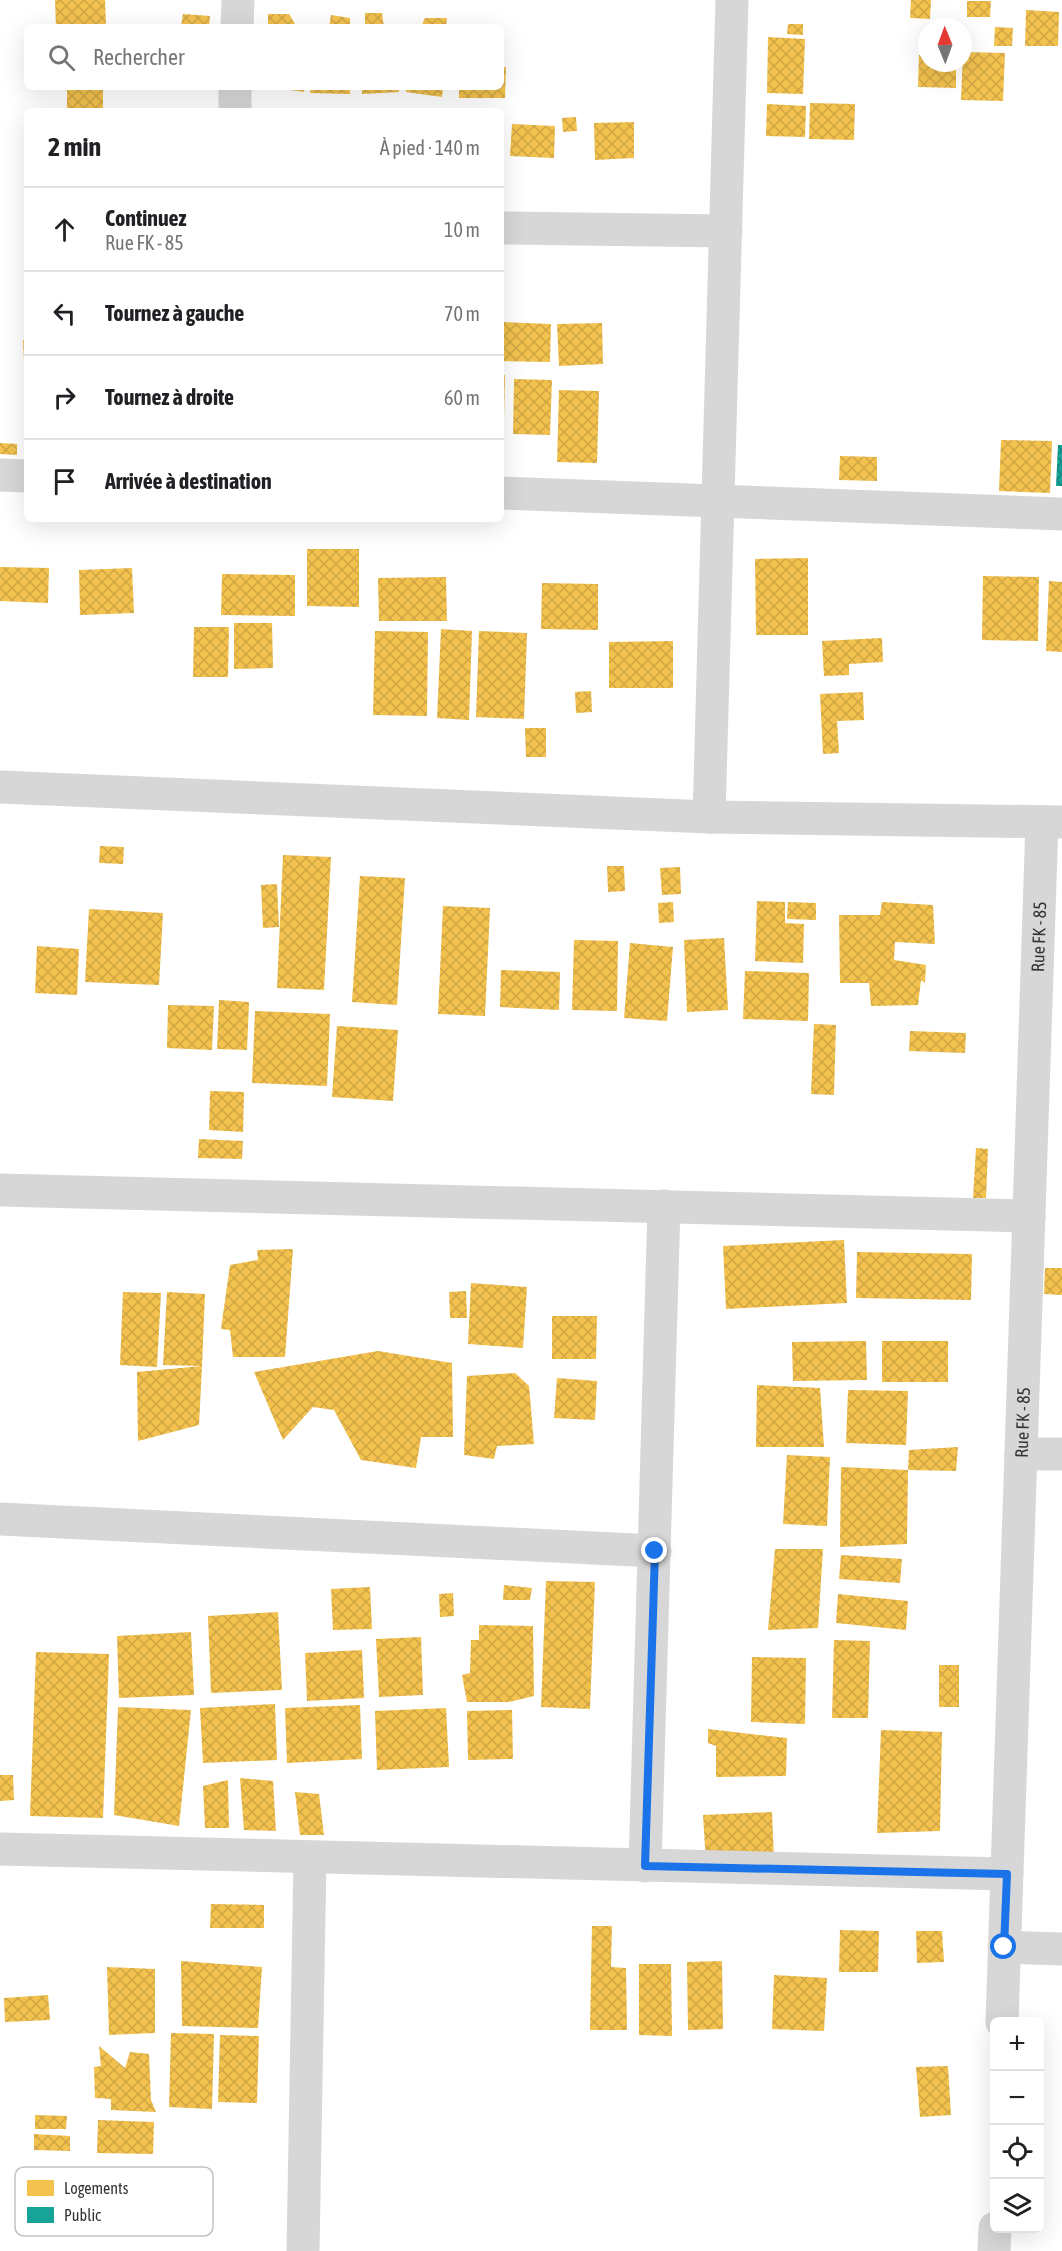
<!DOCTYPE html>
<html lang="fr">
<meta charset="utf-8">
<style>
:root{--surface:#fff;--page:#f2f2f2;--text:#202124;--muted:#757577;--line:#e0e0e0}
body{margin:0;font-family:"Asap Condensed",sans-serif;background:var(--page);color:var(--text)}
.controls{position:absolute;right:18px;bottom:18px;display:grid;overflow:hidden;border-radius:9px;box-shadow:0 6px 24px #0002}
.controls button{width:54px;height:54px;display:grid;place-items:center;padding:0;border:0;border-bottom:2px solid var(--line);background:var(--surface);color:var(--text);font:30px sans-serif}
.compass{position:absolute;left:918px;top:18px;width:54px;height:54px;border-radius:50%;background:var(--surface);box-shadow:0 6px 24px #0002;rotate:359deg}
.stop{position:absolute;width:18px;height:18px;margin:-14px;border:4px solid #1a73e8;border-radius:50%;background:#fff}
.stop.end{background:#1a73e8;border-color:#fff;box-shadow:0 2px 6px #0008}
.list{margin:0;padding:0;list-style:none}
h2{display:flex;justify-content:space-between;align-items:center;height:78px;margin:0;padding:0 24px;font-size:26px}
h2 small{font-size:20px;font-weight:400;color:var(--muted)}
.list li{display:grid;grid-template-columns:39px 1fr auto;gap:18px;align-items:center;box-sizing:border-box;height:84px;padding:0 24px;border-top:2px solid var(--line)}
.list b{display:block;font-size:22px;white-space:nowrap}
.list p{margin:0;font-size:20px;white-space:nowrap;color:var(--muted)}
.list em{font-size:20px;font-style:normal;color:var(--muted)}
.icon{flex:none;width:33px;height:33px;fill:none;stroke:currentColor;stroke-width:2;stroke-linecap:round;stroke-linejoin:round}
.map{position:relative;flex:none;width:1062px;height:2251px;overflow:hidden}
.search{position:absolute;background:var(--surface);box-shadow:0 6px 24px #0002;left:24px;top:24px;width:480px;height:66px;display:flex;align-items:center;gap:15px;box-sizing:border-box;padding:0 21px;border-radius:9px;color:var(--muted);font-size:22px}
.panel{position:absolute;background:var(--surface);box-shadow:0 6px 24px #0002;left:24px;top:108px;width:480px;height:414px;border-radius:9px}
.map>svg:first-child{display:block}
.homes{fill:url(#homes-cross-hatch)}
.public{fill:url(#public-cross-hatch)}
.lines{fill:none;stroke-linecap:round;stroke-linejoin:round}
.minor{stroke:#d7d7d7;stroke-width:33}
.route{stroke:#1a73e8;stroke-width:8}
.labels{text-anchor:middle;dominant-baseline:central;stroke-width:6;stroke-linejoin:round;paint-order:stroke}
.street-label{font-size:18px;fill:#333;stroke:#fff}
.key{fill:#fff;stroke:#c2c2c2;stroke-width:1.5}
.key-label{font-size:16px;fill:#333}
</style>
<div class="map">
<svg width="1062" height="2251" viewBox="0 0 1062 2251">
<defs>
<pattern id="homes-cross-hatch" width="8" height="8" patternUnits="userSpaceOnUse" patternTransform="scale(1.5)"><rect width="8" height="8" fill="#f2c14e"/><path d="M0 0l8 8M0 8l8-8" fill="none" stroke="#d0a645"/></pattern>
<pattern id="public-cross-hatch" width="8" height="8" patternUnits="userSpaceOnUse" patternTransform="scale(1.5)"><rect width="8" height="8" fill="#17a398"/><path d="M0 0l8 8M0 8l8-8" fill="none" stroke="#15857d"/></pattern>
</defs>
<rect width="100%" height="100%" fill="#fff"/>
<!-- homes -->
<path class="homes" d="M55,0H105L106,25L56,27Z
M911,0H931L930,19L910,18Z
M967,1H991L990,17H967Z
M1026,10L1059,12L1058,46H1025Z
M365,13H382L384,27H365Z
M183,14L210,16L209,27H181Z
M268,14H289L297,27H268Z
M331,15L350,18V27H329Z
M425,18H447L446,27H421Z
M788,24H803V35L787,34Z
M995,27L1013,28L1012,46H994Z
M768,37L805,39L803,94L767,93Z
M963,52L1005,53L1003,101L961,100Z
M919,55L927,56V63H956V88L918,87Z
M501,67H506L505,98H459V87H501Z
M67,87H103V111H67Z
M270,87H304V92Z
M311,87H350V94L310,93Z
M362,87H399V92L362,94Z
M406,87H443L442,97L406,92Z
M810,103L855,104L854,140L809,139Z
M767,104L806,106L805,137L766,136Z
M576,117L577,131L563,132L562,118Z
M634,122V158L595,160L594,123Z
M512,124L555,126L554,158L510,156Z
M501,322L551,324L550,362L501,361Z
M602,323L603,364L559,366L557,324Z
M27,339V382H25L23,340Z
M501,375H505L504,419L501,418Z
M514,379L552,380L550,435L513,434Z
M559,390L599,391L597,463L557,462Z
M1001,440L1052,441L1050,493L999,491Z
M0,443L17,444V455L0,454Z
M840,456L877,457V481L839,480Z
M307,549H359V607L307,606Z
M808,558V635H756L755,559Z
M0,567L49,568L48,603L0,601Z
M132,568L134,613L80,615L79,570Z
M222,574L295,575V616L221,615Z
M983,576L1039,577L1038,641L982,640Z
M446,577L447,621H379L378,578Z
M1049,581L1062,582V652L1046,651Z
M542,583L598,584V630L541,629Z
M234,623H272L273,668L234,669Z
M194,627H229L228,677H193Z
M441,629L472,631L469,720L437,718Z
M375,631L428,632L427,716L373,715Z
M479,631L527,633L524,719L476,717Z
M882,638L883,662L849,664V675L824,676L822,641Z
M673,641V688H609V642Z
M591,691L592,712L576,713L575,692Z
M863,692L864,720L837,721L839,753L823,754L820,694Z
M525,728H546V757H526Z
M100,846L124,847L123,864L99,863Z
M283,855L331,857L324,990L277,988Z
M607,866H624L625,891L608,892Z
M680,867L681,894L662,895L660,868Z
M360,876L405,878L397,1005L352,1002Z
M277,884L279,927L263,928L261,885Z
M757,901L785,902V923L804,924L803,963L755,961Z
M673,902L674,922L659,923L658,903Z
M788,902L816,903V920L787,919Z
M882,902L933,905L935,944L895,942L894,960L926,965L925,983L921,980L918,1005L871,1006L869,983H840L839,915H880Z
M443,906L490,908L485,1016L438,1014Z
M89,909L163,913L159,985L85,982Z
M724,938L728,1010L687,1012L684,940Z
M574,940L618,941L617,1011L572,1010Z
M630,943L673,947L667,1021L624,1018Z
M37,946L79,949L77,995L35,993Z
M501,970L560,972L559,1010L500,1007Z
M745,971L809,973L808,1021L743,1019Z
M219,1000L249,1002L247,1050L217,1049Z
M168,1005L214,1006L212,1050L167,1048Z
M255,1011L330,1014L327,1086L252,1083Z
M814,1024L836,1025L834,1095L811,1094Z
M337,1026L398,1030L393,1101L332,1097Z
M910,1031L966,1033L965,1053L909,1051Z
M210,1091L244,1092L243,1132L209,1130Z
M199,1139L243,1141L242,1159L198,1158Z
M976,1148L988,1149L986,1198H973Z
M844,1240L847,1303L726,1309L723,1246Z
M293,1249L285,1357H233L230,1330L221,1329L230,1265L258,1260L257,1250Z
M857,1252L972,1254L971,1300L856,1298Z
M1045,1268H1062V1295L1044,1294Z
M471,1283L527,1287L523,1348L468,1344Z
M466,1291L467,1318H450L449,1292Z
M123,1292L161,1293L157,1367L120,1365Z
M167,1292L205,1294L202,1366L199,1425L138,1441L137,1372L202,1366L163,1365Z
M552,1316H597L596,1359H552Z
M866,1341L867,1380L793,1381L792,1342Z
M882,1341H948V1382H882Z
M378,1351L452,1363L453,1437H421L416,1468L361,1460L334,1410L313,1407L283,1440L254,1372Z
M515,1373L529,1386L534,1444L497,1446L494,1459L464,1455L467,1376Z
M557,1378L597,1381L595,1420L554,1418Z
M757,1385L820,1388L824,1447H756Z
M848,1390L908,1391L906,1445L846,1443Z
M958,1447L956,1471L908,1470L907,1544L840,1547L841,1467L908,1470L909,1450Z
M787,1455L830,1457L827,1526L783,1524Z
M775,1549H823L818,1628L768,1630Z
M841,1555L902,1559L900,1583L839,1579Z
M546,1581L595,1582L590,1709L541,1707Z
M504,1585L532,1588L530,1600H503Z
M370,1587L372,1629L333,1630L331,1589Z
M453,1593L454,1616L440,1617L439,1594Z
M838,1594L908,1601L906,1630L836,1623Z
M278,1612L282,1690L211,1693L208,1616Z
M479,1625L533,1626L534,1696L509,1702H467L462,1675L470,1673L471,1640H479Z
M191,1632L194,1695L119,1698L117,1636Z
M421,1637L423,1695L379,1697L376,1639Z
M834,1640L870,1641L868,1718H832Z
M362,1650L364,1698L307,1701L305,1653Z
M36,1652L109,1654L103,1818L30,1816Z
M752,1657L806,1658L805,1724L751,1722Z
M939,1665H959V1707H939Z
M275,1704L277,1760L203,1763L200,1708Z
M360,1705L362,1759L287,1763L285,1708Z
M118,1707L191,1710L179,1826L114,1815Z
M446,1708L449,1767L377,1770L375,1711Z
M512,1710L513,1759L468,1760L467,1711Z
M708,1729L787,1738L786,1776L716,1777V1746L708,1743Z
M881,1730L942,1732L940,1831L877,1833Z
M0,1775H13L14,1800L0,1801Z
M240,1778L273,1781L276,1831L244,1830Z
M228,1780L229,1828H205L203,1786Z
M295,1792L319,1794L324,1835H300Z
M772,1812L774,1860L706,1863L703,1815Z
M211,1904L264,1905V1928H210Z
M592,1926H612L611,1967L626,1968L627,2030H590Z
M840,1930L879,1931L878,1972H839Z
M916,1931H942L944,1962L917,1963Z
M181,1961L262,1967L258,2028L182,2026Z
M722,1961L723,2029L688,2030L687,1962Z
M639,1964H671L672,2036L639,2035Z
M107,1967L155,1969V2033L109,2035Z
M774,1975L827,1978L824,2031L772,2029Z
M48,1995L50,2020L5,2022L4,1998Z
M171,2033L214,2034L212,2109L169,2107Z
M220,2035L259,2036L257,2103L218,2102Z
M99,2046L125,2068L130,2052L149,2054L151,2100L156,2112L111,2110V2099L95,2098L94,2067L101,2066Z
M948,2066L951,2115L920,2117L916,2067Z
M35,2115L67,2116L66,2129H35Z
M98,2120L154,2122L153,2154L97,2153Z
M34,2134L70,2136V2151L34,2150Z"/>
<!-- public -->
<path class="public" d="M1058,445H1062V486H1056Z"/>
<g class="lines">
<!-- minor -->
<g class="minor">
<path d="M237,27L238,0"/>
<path d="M235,111V87"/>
<path d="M501,228L726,231"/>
<path d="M0,475L27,476"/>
<path d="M501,493L1062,514"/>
<path d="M0,787L709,817L1062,822"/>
<path d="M709,817L732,0"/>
<path d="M0,1190L1029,1216"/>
<path d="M1021,1454H1062"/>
<path d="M0,1519L655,1551"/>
<path d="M0,1849L1007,1874"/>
<path d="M645,1866L664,1206"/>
<path d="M1004,1947L1062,1949"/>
<path id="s1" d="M1002,2022L1042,822"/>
<path d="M303,2251L310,1858"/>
<path d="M994,2251L995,2228"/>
</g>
</g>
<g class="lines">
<!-- route -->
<path class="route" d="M655,1551L645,1866L1007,1874L1004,1947"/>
</g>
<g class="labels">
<!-- street labels -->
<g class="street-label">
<text stroke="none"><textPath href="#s1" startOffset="1086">Rue FK - 85</textPath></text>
<text stroke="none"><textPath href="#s1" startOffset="600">Rue FK - 85</textPath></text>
</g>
</g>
<!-- legend -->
<rect x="15" y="2167" width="198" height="69" rx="9" class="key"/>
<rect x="27" y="2180" width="27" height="16" fill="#f2c14e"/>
<rect x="27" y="2207" width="27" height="16" fill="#17a398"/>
<g class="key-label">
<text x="64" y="2194">Logements</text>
<text x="64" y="2221">Public</text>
</g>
</svg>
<div class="controls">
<button>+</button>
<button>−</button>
<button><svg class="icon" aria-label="locate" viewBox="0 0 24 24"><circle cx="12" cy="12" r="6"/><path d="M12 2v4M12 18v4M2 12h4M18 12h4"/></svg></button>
<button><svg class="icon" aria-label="layers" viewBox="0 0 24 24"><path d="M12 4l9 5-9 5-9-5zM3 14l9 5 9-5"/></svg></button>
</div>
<svg class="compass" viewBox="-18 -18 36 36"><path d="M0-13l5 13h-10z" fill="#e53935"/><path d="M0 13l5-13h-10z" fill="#757577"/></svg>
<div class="stop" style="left:1004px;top:1947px"></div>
<div class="stop end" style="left:655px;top:1551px"></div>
<div class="search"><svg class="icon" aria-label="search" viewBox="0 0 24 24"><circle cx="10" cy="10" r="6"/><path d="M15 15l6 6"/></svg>Rechercher</div>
<section class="panel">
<h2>2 min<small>À pied · 140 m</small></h2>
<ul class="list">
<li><svg class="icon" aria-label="ahead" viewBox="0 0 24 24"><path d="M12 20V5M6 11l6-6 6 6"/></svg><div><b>Continuez</b><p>Rue FK - 85</p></div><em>10 m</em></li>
<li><svg class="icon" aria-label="left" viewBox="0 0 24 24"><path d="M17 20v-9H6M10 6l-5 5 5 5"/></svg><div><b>Tournez à gauche</b></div><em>70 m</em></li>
<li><svg class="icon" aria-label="right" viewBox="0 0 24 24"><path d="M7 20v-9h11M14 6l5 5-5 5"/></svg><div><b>Tournez à droite</b></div><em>60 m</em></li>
<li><svg class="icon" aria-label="arrive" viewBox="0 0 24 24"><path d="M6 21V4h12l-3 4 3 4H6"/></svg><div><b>Arrivée à destination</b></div></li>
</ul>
</section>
</div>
